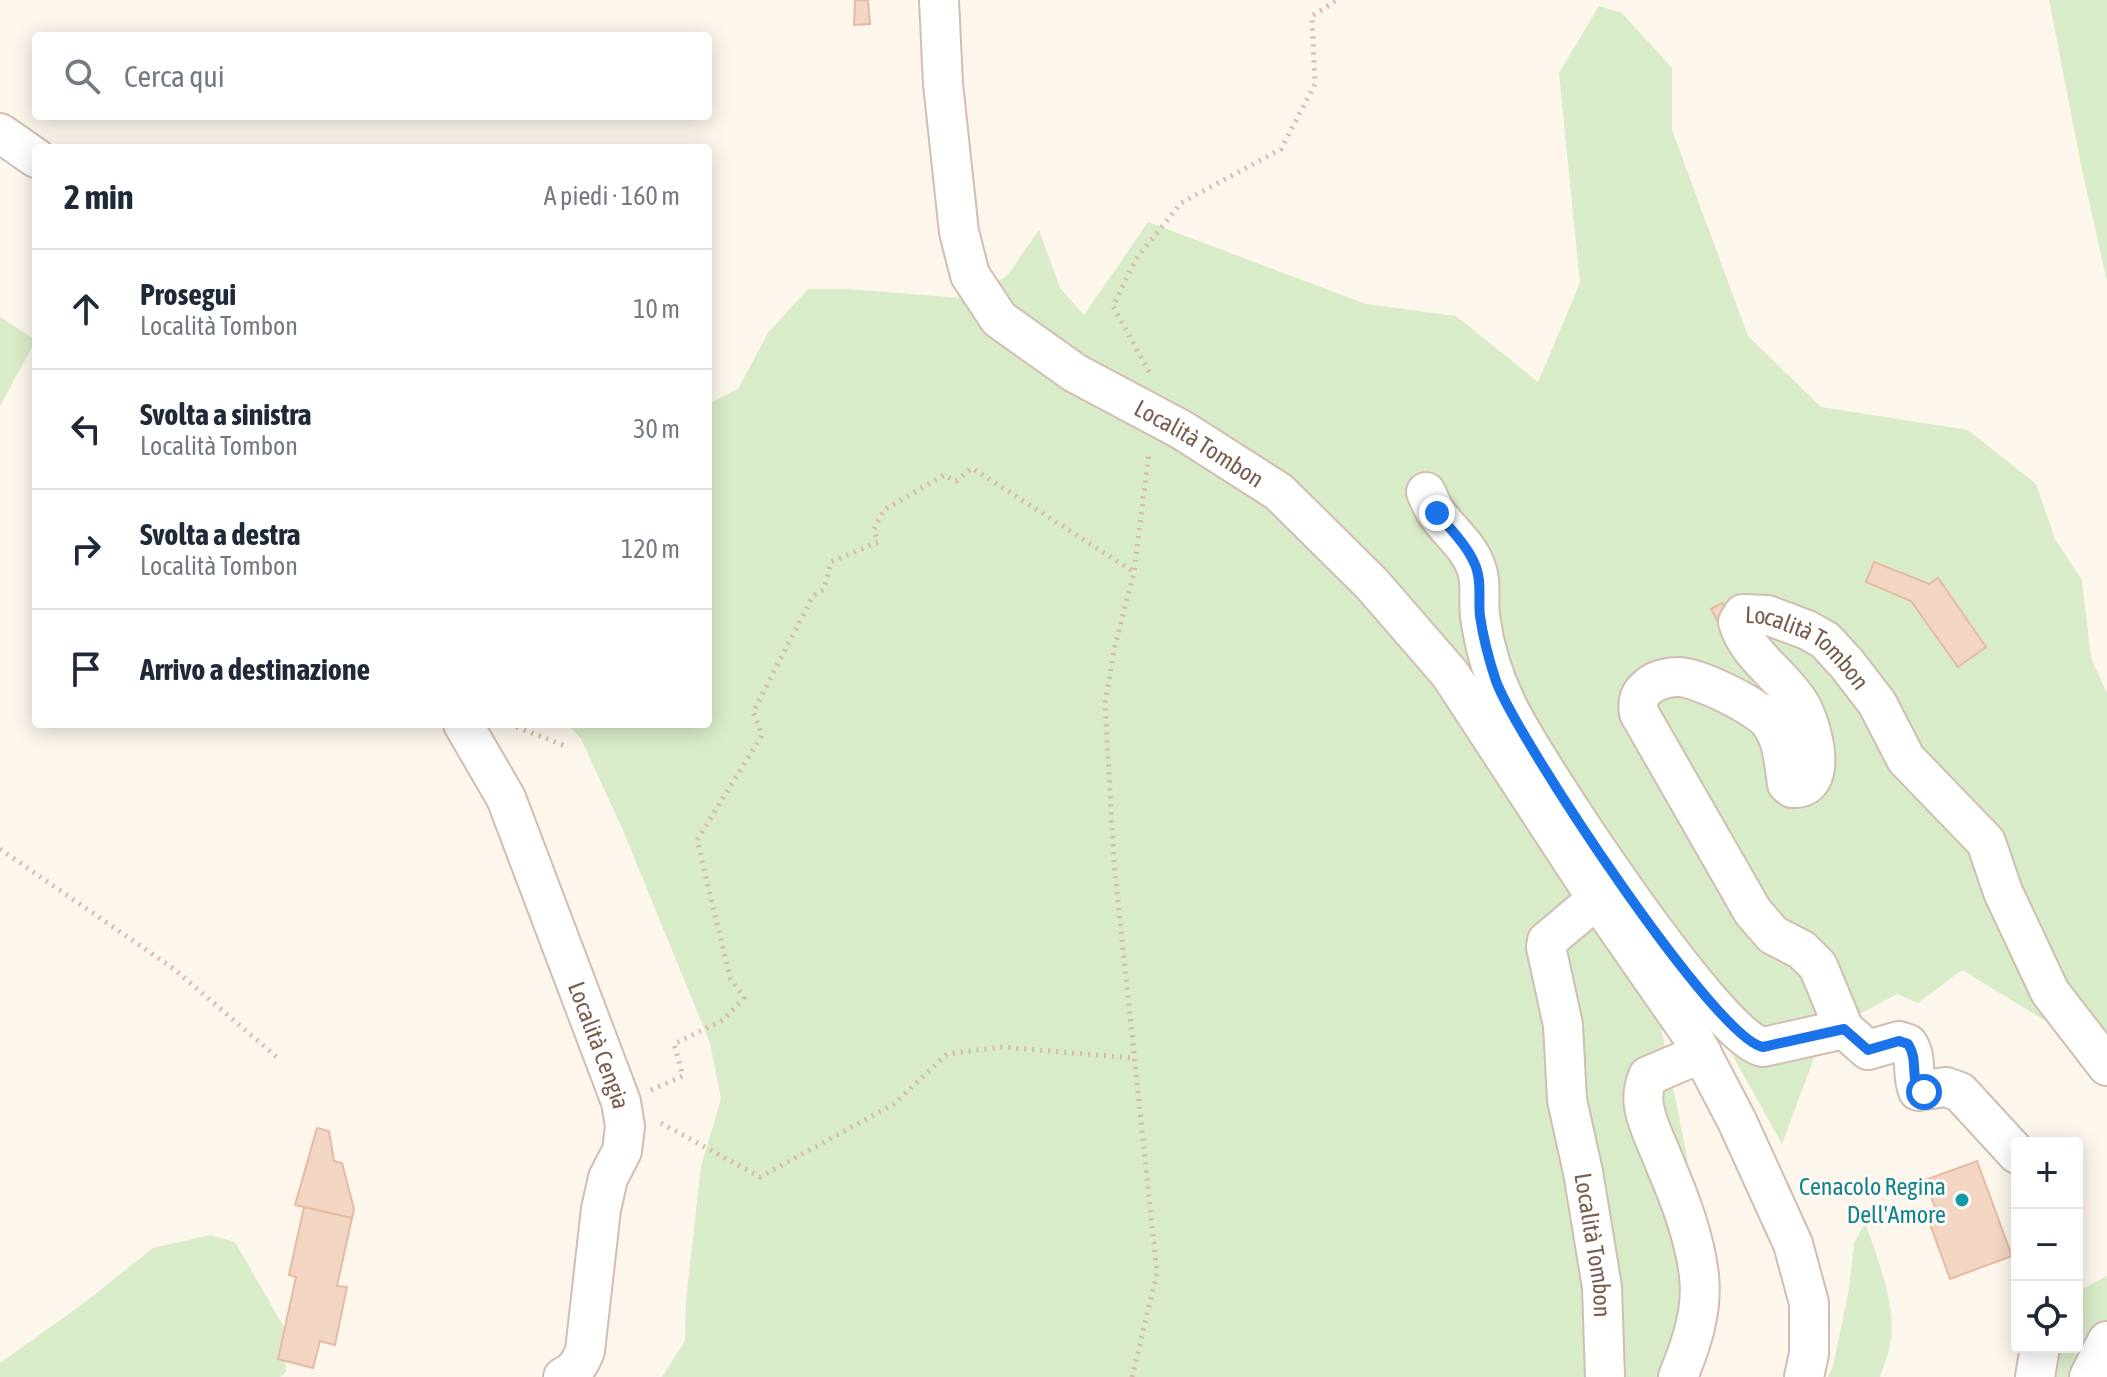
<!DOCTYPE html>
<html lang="it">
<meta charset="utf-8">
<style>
:root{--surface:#fff;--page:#f2f2f3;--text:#1f2937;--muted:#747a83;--line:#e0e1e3}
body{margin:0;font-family:"Asap Condensed",sans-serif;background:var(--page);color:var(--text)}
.controls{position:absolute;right:24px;bottom:24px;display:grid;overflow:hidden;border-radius:8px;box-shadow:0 4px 20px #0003}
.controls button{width:72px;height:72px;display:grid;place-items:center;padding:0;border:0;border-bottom:2px solid var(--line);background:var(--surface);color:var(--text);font:40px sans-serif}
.stop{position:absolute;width:24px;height:24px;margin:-18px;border:6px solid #1a73e8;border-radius:50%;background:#fff}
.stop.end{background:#1a73e8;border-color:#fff;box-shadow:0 2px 8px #0008}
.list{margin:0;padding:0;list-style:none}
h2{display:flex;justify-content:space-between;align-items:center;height:104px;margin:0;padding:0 32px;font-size:34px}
h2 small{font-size:26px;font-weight:400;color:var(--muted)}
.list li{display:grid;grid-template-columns:52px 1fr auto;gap:24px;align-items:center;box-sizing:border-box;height:120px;padding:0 32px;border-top:2px solid var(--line)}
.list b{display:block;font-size:30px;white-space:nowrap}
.list p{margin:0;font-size:26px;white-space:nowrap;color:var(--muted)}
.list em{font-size:26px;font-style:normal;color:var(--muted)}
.icon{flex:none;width:44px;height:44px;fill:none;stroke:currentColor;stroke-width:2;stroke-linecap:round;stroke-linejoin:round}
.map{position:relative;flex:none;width:2107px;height:1377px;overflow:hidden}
.search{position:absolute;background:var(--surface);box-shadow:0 4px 20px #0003;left:32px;top:32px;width:680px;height:88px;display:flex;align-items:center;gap:20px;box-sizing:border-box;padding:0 28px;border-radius:8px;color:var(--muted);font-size:30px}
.panel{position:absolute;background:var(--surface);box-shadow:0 4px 20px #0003;left:32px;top:144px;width:680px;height:584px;border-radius:8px}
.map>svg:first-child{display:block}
.green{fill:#d8ecc9}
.building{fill:#f3d5c3;stroke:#e6bba3;stroke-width:2}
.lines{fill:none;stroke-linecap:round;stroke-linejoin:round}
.minor-casing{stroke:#d1beb0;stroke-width:42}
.path{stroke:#d9b8a5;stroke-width:5;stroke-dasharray:2 6;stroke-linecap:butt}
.minor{stroke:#fff;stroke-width:38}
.route{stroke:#1a73e8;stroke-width:10}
.culture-dot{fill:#0f9aa8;stroke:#fffaf3;stroke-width:3}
.labels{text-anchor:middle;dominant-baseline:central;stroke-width:6;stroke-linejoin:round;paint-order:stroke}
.street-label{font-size:24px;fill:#7a5c4d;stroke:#fffaf3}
.culture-label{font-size:24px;fill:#0d838f;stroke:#fffaf3;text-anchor:end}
</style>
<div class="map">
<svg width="2107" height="1377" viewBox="0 0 2107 1377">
<rect width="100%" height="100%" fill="#fdf6ec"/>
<!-- green -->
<path class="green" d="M2049,0H2107V281L2083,175Z
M1599,6L1622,13L1672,68V130L1748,336L1821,407L1968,430L2036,484L2055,539L2082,580L2091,658L2107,693V1059L1964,971L1959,972L1918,1003L1897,994L1823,1034L1782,1144L1670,943L1642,933L1687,1156L1701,1311L1700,1377H662L685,1341L686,1300L701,1166L721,1099L710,1043L622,828L581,739L568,724H708V404L738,389L768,333L808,289H848L962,298L1006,277L1039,230L1060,288L1084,315L1148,222L1366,304L1456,316L1538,382L1580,283L1559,73Z
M0,317L36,340L0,406Z
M1865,1223C1877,1255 1896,1306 1891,1340C1889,1353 1884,1365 1880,1377H1828L1833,1366L1849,1289L1854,1243Z
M210,1235L235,1242L284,1327L286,1372L280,1377H0V1363L84,1303L153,1248Z
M2107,1276V1377H2016L2042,1354L2045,1347H2077V1292Z"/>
<!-- building -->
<path class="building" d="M855,0H868L870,24L854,25Z
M1874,562L1929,584L1938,578L1986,647L1958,667L1911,601L1866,582Z
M1722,603L1733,623L1722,629L1711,609Z
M317,1128L329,1131L334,1161L342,1163L354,1209L352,1218L295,1205Z
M1977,1161L2012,1256L1950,1279L1930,1224L1940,1221L1925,1180Z
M304,1207L352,1218L337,1286L347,1287L335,1345L320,1341L313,1368L278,1359L296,1277L289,1275Z"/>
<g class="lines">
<!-- minor casing -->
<g class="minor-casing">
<g id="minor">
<path id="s1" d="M939,0L943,84L959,232L970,275L999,319L1075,373L1182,430L1279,492L1372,584L1450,674L1597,899L1693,1037L1737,1121L1793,1244L1809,1303V1354L1804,1377"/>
<path d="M0,133L36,158"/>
<path d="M1426,492C1429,499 1432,507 1437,514C1450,532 1468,545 1476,567C1482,583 1478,599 1480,616C1484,646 1493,676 1506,703C1530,756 1717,1040 1763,1047L1844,1029"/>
<path id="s2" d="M463,724L506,798L621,1102L625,1126L622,1151L608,1178L601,1209L585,1351C580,1363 576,1371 563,1377"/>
<path id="s3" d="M1597,899L1547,941L1546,947L1563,1025L1567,1100L1583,1172L1602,1287L1605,1377"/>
<path id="s4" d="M2017,1154L1960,1092L1946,1087L1918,1091C1911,1075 1918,1059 1908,1044L1899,1041L1868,1050L1844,1029L1818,966L1802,950L1773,935L1753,912L1639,713C1637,701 1639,694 1649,686C1656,680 1668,677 1678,677C1698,677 1760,707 1771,724C1783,741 1784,764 1787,784L1792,788C1831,790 1812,726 1801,706C1783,675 1748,657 1738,622L1743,614L1767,615L1807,630L1825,640L1847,664L1877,703L1906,759L1986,842L2003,892L2050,992L2107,1066"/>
<path d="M1678,1377C1691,1345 1703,1311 1699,1276C1695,1238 1680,1199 1665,1164C1658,1145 1647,1126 1644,1106C1642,1095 1644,1086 1648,1076L1702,1053"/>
<path d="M2035,1377L2040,1347"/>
<path d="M2089,1377L2107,1341"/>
</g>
</g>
<!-- path -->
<path class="path" d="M1149,372L1113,306L1136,259L1181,203L1281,149L1315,84L1312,16L1337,0
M509,724L568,747
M0,849L174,969L279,1059
M651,1090L683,1076L674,1044L723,1020L744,998L730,978L697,840L762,735L753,712L813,596L824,589L831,562L878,542L874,529L884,510L944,475L956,481L972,468L1134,572
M661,1123L760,1177L894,1104L947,1054L1002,1047L1133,1058
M1132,1377L1157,1273L1114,863L1105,703L1115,646L1134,572L1149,452"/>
<!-- minor -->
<use href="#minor" class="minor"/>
</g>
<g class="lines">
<!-- route -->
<path class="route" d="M1437,513C1451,530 1468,546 1476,567C1482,583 1478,599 1480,616C1483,637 1489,660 1496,681C1516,736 1715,1039 1763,1047L1844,1029L1868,1050L1899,1041L1908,1044C1918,1059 1911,1075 1918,1091L1924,1092"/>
</g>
<!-- markers -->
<circle class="culture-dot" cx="1962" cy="1200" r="8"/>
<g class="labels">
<!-- street labels -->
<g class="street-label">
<text stroke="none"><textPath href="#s1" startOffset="566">Località Tombon</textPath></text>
<text stroke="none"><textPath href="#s4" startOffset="1158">Località Tombon</textPath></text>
<text stroke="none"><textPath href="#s2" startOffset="350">Località Cengia</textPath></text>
<text stroke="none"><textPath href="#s3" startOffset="374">Località Tombon</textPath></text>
</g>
<!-- culture labels -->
<g class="culture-label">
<text x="1946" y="1186">Cenacolo Regina<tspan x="1946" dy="28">Dell'Amore</tspan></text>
</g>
</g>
</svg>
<div class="controls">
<button>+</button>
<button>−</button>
<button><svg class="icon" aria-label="locate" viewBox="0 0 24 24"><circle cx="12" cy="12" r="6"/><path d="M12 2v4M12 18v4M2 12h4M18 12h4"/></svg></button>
</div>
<div class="stop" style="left:1924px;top:1092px"></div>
<div class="stop end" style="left:1437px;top:513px"></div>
<div class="search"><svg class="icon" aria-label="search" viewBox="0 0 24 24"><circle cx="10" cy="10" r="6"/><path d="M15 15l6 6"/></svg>Cerca qui</div>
<section class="panel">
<h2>2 min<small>A piedi · 160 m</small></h2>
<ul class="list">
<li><svg class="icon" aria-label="ahead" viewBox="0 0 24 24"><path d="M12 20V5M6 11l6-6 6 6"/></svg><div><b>Prosegui</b><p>Località Tombon</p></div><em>10 m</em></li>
<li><svg class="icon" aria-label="left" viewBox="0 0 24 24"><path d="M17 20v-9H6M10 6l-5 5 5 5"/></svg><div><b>Svolta a sinistra</b><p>Località Tombon</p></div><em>30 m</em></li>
<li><svg class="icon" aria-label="right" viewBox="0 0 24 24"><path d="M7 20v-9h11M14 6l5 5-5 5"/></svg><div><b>Svolta a destra</b><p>Località Tombon</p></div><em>120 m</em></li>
<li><svg class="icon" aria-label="arrive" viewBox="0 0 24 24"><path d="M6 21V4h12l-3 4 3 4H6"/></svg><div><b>Arrivo a destinazione</b></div></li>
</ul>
</section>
</div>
